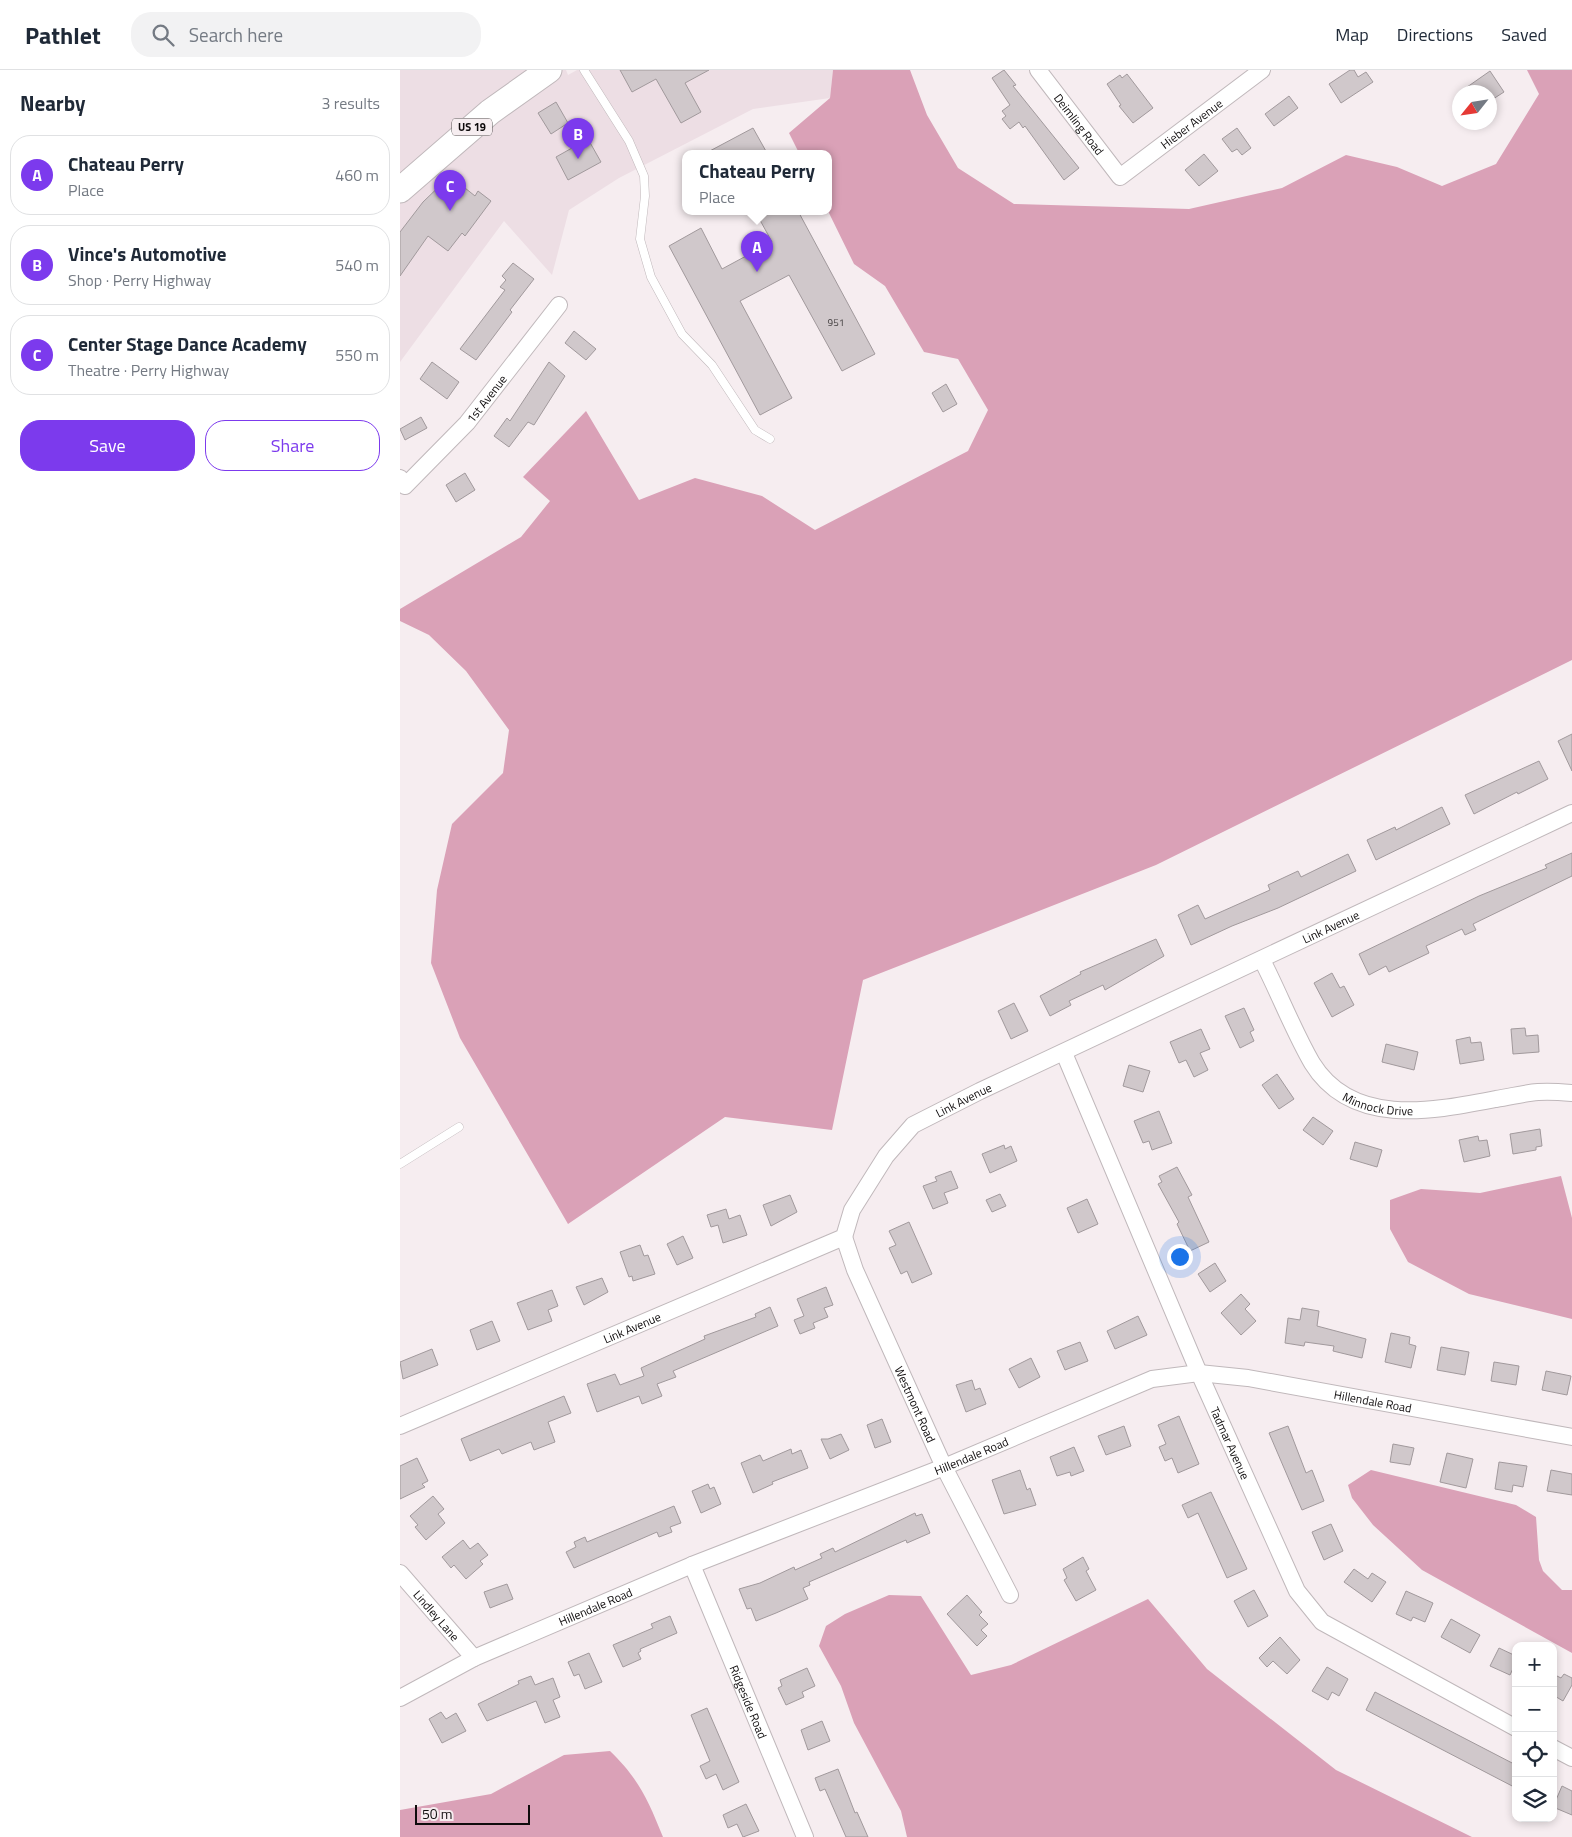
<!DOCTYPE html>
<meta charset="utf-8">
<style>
:root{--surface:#fff;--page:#f2f2f3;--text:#1f2937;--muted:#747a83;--line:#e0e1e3;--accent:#7c3aed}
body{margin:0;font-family:"Titillium Web",sans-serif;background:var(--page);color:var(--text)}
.controls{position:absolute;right:15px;bottom:15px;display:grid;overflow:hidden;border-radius:10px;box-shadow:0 2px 8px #0003}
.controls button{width:45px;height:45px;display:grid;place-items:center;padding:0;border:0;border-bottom:1px solid var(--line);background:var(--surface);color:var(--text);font:25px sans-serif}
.compass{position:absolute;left:1052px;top:15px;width:45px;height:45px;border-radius:50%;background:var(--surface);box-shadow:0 2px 8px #0003;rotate:240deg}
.scale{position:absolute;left:15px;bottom:12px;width:115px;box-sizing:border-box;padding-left:5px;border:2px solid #0f0c0d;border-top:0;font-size:14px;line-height:18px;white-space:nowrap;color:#0f0c0d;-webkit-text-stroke:4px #f6edf0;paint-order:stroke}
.you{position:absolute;left:779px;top:1186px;width:18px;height:18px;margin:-12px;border:4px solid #fff;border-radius:50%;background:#1a73e8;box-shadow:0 0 0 8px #1a73e833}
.badge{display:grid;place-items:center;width:32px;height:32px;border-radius:50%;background:var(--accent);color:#fff;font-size:16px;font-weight:700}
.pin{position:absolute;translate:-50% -41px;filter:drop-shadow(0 1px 2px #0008)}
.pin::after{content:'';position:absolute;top:26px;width:18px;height:15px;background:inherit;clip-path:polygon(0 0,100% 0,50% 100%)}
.popup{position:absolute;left:282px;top:80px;width:150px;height:65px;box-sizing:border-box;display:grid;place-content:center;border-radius:10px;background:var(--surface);filter:drop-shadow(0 1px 4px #0005);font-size:16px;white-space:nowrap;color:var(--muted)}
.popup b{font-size:19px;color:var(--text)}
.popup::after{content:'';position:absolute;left:50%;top:100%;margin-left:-10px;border:10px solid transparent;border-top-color:var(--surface)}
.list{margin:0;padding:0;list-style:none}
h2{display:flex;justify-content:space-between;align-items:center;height:65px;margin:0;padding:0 20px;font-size:21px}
h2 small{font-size:16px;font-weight:400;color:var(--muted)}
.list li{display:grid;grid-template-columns:32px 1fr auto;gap:15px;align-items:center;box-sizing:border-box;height:80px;margin:0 10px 10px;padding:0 10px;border:1px solid var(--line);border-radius:20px}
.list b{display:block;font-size:19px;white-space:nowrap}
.list p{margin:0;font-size:16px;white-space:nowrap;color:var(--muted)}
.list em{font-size:16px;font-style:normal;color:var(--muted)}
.actions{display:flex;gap:10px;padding:15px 20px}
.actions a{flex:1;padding:11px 0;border:1px solid var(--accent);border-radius:20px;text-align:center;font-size:18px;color:var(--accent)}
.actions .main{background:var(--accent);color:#fff}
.icon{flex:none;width:28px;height:28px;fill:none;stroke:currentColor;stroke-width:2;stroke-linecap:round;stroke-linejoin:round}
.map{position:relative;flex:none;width:1172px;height:1767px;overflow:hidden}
header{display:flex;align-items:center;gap:30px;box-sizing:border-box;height:70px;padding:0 25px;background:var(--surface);border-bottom:1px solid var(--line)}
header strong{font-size:24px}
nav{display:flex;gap:28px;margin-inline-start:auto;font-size:18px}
.search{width:350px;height:45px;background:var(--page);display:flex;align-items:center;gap:12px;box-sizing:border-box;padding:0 18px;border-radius:20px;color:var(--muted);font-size:19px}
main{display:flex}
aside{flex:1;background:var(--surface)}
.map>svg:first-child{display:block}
.built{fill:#eddee4}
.forest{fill:#daa1b7}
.building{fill:#d0c8cb;stroke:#a1999c}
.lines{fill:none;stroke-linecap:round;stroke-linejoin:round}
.service-casing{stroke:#c0b8bb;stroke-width:9}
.minor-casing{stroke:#c0b8bb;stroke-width:18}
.primary-casing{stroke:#c0b8bb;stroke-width:27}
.service{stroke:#fff;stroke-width:8}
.minor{stroke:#fff;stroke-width:16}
.primary{stroke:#fff;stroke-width:25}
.labels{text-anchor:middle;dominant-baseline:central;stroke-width:4.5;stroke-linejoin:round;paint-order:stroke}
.number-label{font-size:10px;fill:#3f3b3c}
.shield{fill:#f6edf0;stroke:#545051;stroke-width:1}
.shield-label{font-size:11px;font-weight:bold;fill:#0f0c0d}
.street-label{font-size:12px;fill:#0f0c0d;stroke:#f6edf0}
</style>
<header>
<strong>Pathlet</strong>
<div class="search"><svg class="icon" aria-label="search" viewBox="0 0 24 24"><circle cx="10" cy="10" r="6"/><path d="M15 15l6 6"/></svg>Search here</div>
<nav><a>Map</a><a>Directions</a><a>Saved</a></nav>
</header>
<main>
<aside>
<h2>Nearby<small>3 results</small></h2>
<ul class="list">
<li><span class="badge">A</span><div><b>Chateau Perry</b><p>Place</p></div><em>460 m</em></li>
<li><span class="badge">B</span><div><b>Vince's Automotive</b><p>Shop · Perry Highway</p></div><em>540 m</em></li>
<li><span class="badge">C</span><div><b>Center Stage Dance Academy</b><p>Theatre · Perry Highway</p></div><em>550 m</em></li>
</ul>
<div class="actions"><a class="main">Save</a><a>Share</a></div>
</aside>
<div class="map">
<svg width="1172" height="1767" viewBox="0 0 1172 1767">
<rect width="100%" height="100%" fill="#f6edf0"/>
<!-- built -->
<path class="built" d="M0,0H166L168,5L177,0H433L430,28L353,39L219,108L169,140L152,205L104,151L0,292Z"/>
<!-- forest -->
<path class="forest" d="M433,0H510L527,45L558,98L614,134L789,139L882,118L946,85L997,97L1042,116L1096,94L1139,24L1127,0H1172V590L756,795L463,910L432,1060L325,1047L168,1154L60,968L31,893L37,820L52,754L103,703L109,660L66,601L29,565L0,551V539L121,467L150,431L123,407L186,341L239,430L295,408L362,426L415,460L568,381L588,340L558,289L524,282L485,216L454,194L428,141V83H399L389,63L430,28Z
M1161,1106L1172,1148V1249L1069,1224L1008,1192L990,1159V1130L1021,1119L1080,1123Z
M971,1400L1116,1435L1136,1447L1139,1490L1143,1501L1162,1520H1172V1583L1022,1500L973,1455L952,1428L948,1415Z
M489,1525L521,1526L571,1605L611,1595L748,1529L807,1599L936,1700L1072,1767H507L501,1741L454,1653L441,1616L419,1576L426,1556L445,1544Z
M210,1681C239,1709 248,1730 263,1767H0V1740L91,1724L164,1685Z"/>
<!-- building -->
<path class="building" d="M220,0H309L285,13L301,42L281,53L256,9L232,22Z
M604,0L616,15L613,16L679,98L664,110L625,56L623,58L619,52L610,59L602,49L606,46L602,41L610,35L592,8Z
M950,0H954L958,7L966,2L973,12L941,33L929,14Z
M1090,1L1104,22L1090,31V22H1060Z
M727,4L753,38L733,53L719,36L721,35L707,14L720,5L722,8Z
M889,26L898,38L874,56L865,44Z
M156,32L168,53L151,64L138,43Z
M353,58L367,83H306Z
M837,58L851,78L842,85L837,79L832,82L822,69Z
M188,69L201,92L168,110L156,87Z
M804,84L818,101L799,116L785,100Z
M50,106L75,126L78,121L91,131L65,166L62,163L48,181L28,166L0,206V162L23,132Z
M355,141H398L475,284L442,301L389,205L340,231L392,328L360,345L269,176L301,158L322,199L372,172Z
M113,193L134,209L110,240L112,242L76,290L60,279L105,220L100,217L106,210L102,206Z
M174,261L196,279L186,290L165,273Z
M32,292L59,312L47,329L20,309Z
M149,292L165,306L134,355L128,352L109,377L94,366L107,348L110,351Z
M546,314L557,334L543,342L532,323Z
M21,347L27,358L5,370L0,359Z
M65,403L75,420L56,432L46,415Z
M1172,664V701L1158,671Z
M1139,691L1148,709L1118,724L1117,722L1074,744L1065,725Z
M1042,737L1050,754L976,790L967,770L995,757L996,760Z
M1172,783V806L1073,854L1076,860L1065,865L1062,859L1026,876L1029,883L989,902L986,896L969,905L959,884L1079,826L1147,798L1145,795Z
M948,784L956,801L878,838L832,856L791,875L778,845L798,835L805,849L870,820L868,815L898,801L901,807Z
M756,869L764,886L705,920L703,915L669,931L671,935L650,946L640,926L681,904L680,902Z
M932,903L940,918L944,916L954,935L932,947L914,913Z
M614,933L628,961L611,969L598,941Z
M844,938L854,960L850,962L854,971L840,978L825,946Z
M1125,958L1126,966L1138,965L1139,982L1113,984L1111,959Z
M801,959L810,979L800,983L808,1000L794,1007L786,990L779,993L770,972Z
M1070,967L1071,973L1081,972L1084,990L1060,994L1056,970Z
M986,974L1018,982L1014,1000L982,992Z
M729,995L750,1001L743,1022L723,1016Z
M877,1004L894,1029L879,1039L862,1015Z
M759,1041L772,1073L752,1080L749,1071L743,1073L734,1051Z
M913,1047L933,1061L923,1075L903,1060Z
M1140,1059L1142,1076L1136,1077V1080L1113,1084L1110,1064Z
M1078,1066L1079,1071L1087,1070L1090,1086L1064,1092L1059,1070Z
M955,1072L982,1080L977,1097L950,1089Z
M604,1075L605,1079L611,1076L617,1091L590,1103L582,1084Z
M777,1097L792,1125L788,1127L809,1172L790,1181L777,1154L779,1152L758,1114L762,1112L759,1106Z
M551,1101L558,1118L544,1123L548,1133L533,1139L523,1116L537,1111L535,1107Z
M600,1124L606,1136L592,1142L586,1130Z
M390,1125L397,1142L371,1156L363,1135Z
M687,1129L698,1154L678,1163L667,1138Z
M326,1139L329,1149L340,1145L347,1165L323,1173L318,1155L311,1157L307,1145Z
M509,1152L532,1204L512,1213L507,1201L501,1204L489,1178L496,1175L489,1161Z
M283,1166L293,1188L277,1195L267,1174Z
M240,1175L244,1186L248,1185L255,1204L233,1211L232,1206L229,1207L220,1182Z
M815,1193L826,1211L810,1222L798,1204Z
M202,1208L208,1222L184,1235L176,1217Z
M426,1217L433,1235L424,1238L428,1247L413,1253L415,1258L400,1264L394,1250L404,1246L397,1229Z
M152,1220L158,1236L148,1240L152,1251L128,1260L117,1233Z
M841,1224L850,1234L845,1239L856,1251L841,1265L821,1243Z
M370,1237L378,1256L273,1301L276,1307L257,1314L262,1326L242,1334L239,1326L197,1342L187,1314L215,1304L220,1315L244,1306L241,1298L305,1269L304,1266L356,1247L355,1244Z
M902,1238L919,1241L917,1256L966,1269L962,1288L933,1281L934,1276L905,1272L904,1276L885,1273L888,1248L900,1250Z
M738,1246L747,1265L715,1279L707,1261Z
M92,1251L100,1271L77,1280L70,1260Z
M991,1263L1010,1267L1009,1274L1016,1276L1011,1298L985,1292Z
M680,1272L688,1291L665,1300L657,1281Z
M1041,1277L1069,1282L1065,1305L1037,1300Z
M32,1279L38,1295L3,1309L0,1292Z
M631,1288L640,1307L619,1318L609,1299Z
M1094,1292L1119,1296L1116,1315L1091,1311Z
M1146,1301L1171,1306L1167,1325L1142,1320Z
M572,1310L575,1320L580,1318L586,1334L566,1342L556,1315Z
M164,1326L171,1343L148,1352L155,1372L134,1380L131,1372L102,1384L99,1379L70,1391L61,1369Z
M779,1346L799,1394L778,1403L772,1388L765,1391L759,1377L766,1374L758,1355Z
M482,1349L491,1372L475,1378L467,1355Z
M724,1356L731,1376L706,1385L698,1366Z
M888,1356L906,1403L912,1400L924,1431L902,1440L869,1363Z
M441,1364L449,1380L430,1389L421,1369H428Z
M993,1374L1014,1378L1010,1395L990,1392Z
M674,1377L684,1401L671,1406L670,1402L657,1406L650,1387Z
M391,1379L392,1384L401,1380L408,1398L372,1412L373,1414L353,1423L341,1393L360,1385L363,1391Z
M1047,1383L1073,1389L1066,1418L1040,1412Z
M17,1388L28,1411L22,1414L25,1417L0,1429V1396Z
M1099,1392L1127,1396L1123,1417L1113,1415L1112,1422L1095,1419Z
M620,1400L627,1420L630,1418L636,1435L604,1444L592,1410Z
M1151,1400L1172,1404V1425L1147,1421Z
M308,1414L310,1419L314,1417L321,1434L301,1443L292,1421Z
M811,1422L847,1499L827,1508L798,1443L788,1448L782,1435Z
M33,1426L44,1439L38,1444L45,1453L26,1470L15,1457L18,1455L10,1446Z
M274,1436L281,1453L270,1457L272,1462L259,1467L257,1462L174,1498L166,1482L176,1477L174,1472L185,1467L187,1472Z
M515,1443L516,1446L522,1444L530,1463L507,1473L506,1470L409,1512L410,1515L403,1518L408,1529L376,1543L356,1551L351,1538L347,1539L339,1519L360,1513L394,1497L395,1500L422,1488L420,1484L433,1478L435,1482Z
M931,1454L943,1481L924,1490L912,1462Z
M63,1470L70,1479L78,1473L88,1485L80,1491L83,1494L66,1509L54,1495L51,1498L42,1487Z
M683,1487L689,1499L686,1501L696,1520L676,1531L664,1510L667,1508L663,1499Z
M954,1499L968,1509L972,1503L986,1512L972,1532L944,1512Z
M107,1514L113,1529L90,1538L84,1522Z
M854,1520L868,1546L848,1557L834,1531Z
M1006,1521L1033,1533L1025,1552L1013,1547L1011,1551L996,1544Z
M567,1525L582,1542L579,1545L588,1554L581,1560L587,1566L577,1576L547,1544Z
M270,1546L277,1563L240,1579L241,1581L238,1583L241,1589L223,1597L213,1575L253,1558L251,1554Z
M1051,1549L1080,1565L1070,1583L1041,1567Z
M880,1567L900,1590L887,1604L873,1591L867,1597L859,1588Z
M1099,1578L1116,1586V1592L1110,1605L1090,1596Z
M189,1583L202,1612L185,1619L179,1604L174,1606L168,1592Z
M927,1597L948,1609L939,1626L932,1622L928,1630L912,1621Z
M407,1598L415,1616L402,1622L404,1627L386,1635L378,1618L382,1616L380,1610Z
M1153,1604L1161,1608L1164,1604L1172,1608V1615L1163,1631L1153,1625Z
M131,1606L135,1615L153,1608L160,1627L153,1630L160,1647L145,1653L136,1631L87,1651L78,1634L119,1614L118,1611Z
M975,1622L1116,1695V1718L966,1640Z
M307,1638L339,1712L323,1720L316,1704L306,1709L300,1696L310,1691L291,1645Z
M41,1642L46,1649L56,1643L66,1661L42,1673L29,1649Z
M422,1651L430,1671L408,1680L401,1660Z
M438,1699L455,1743L457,1742L468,1767H446L425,1719L420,1721L415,1708Z
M1162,1716L1172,1721V1745L1153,1737Z
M346,1734L359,1761L343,1767L337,1754L328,1758L323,1745Z"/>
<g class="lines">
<!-- service casing -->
<g class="service-casing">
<path id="service" d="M184,0L229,71L244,106L245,126L240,169L251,207L282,264L312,295L355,360L370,369
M0,1094L59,1057"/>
</g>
<!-- minor casing -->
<g class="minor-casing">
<g id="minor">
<path id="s1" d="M638,0L720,107L862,0"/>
<path id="s2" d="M0,408L5,416L67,353L159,235"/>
<path id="s3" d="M862,890C879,923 893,960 912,993C952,1058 1033,1041 1096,1029C1110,1027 1124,1023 1138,1022C1149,1021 1161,1022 1172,1023"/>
<path id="s4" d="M664,983L799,1303L897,1521L922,1552L1116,1658"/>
<path id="s5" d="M444,1167L455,1200L544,1397L610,1525"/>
<path id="s6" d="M0,1356L444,1167L452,1140L486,1086L513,1055L580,1021L1172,743"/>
<path id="s7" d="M292,1495L405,1767"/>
<path id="s8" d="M0,1503L74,1588"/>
<path id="s9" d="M0,1628L74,1588L292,1495L544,1397L752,1309L799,1303L848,1308L1172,1367"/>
<path d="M1153,1678L1172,1688"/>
</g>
</g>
<!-- primary casing -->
<g class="primary-casing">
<path id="primary" d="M0,120L90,42L149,0"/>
</g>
<!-- service -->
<use href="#service" class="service"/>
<!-- minor -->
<use href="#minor" class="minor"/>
<!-- primary -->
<use href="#primary" class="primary"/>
</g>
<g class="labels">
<!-- number labels -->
<g class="number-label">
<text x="436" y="252">951</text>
</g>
<!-- shield labels -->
<rect class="shield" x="52" y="48.5" width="40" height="17" rx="4"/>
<g class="shield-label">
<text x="72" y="57">US 19</text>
</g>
<!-- street labels -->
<g class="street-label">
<text stroke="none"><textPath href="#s1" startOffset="68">Deimling Road</textPath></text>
<text stroke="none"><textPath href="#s1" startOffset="224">Hieber Avenue</textPath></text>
<text stroke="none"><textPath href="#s2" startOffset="129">1st Avenue</textPath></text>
<text stroke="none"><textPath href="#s6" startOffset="1078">Link Avenue</textPath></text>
<text stroke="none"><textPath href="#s6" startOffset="672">Link Avenue</textPath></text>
<text stroke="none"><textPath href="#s3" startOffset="196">Minnock Drive</textPath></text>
<text stroke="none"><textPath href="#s6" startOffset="252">Link Avenue</textPath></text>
<text stroke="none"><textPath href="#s9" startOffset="1041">Hillendale Road</textPath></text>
<text stroke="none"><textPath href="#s5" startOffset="182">Westmont Road</textPath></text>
<text stroke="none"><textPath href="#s4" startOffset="424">Tadmar Avenue</textPath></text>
<text stroke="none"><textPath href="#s9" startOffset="621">Hillendale Road</textPath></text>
<text stroke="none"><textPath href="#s9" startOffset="216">Hillendale Road</textPath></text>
<text stroke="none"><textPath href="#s8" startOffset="56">Lindley Lane</textPath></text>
<text stroke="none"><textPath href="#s7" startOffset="148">Ridgeside Road</textPath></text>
</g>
</g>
</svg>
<div class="controls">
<button>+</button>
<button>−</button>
<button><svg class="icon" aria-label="locate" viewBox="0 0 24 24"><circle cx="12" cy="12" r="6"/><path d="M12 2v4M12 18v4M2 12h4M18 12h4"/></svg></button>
<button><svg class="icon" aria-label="layers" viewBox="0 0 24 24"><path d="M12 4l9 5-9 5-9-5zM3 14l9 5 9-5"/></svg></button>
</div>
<svg class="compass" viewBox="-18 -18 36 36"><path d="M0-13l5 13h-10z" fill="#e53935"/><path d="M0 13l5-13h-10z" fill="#747a83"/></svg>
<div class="scale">50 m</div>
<div class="you"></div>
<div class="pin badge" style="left:357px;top:202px">A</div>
<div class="popup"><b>Chateau Perry</b>Place</div>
<div class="pin badge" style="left:178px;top:89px">B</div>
<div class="pin badge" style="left:50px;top:141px">C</div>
</div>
</main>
